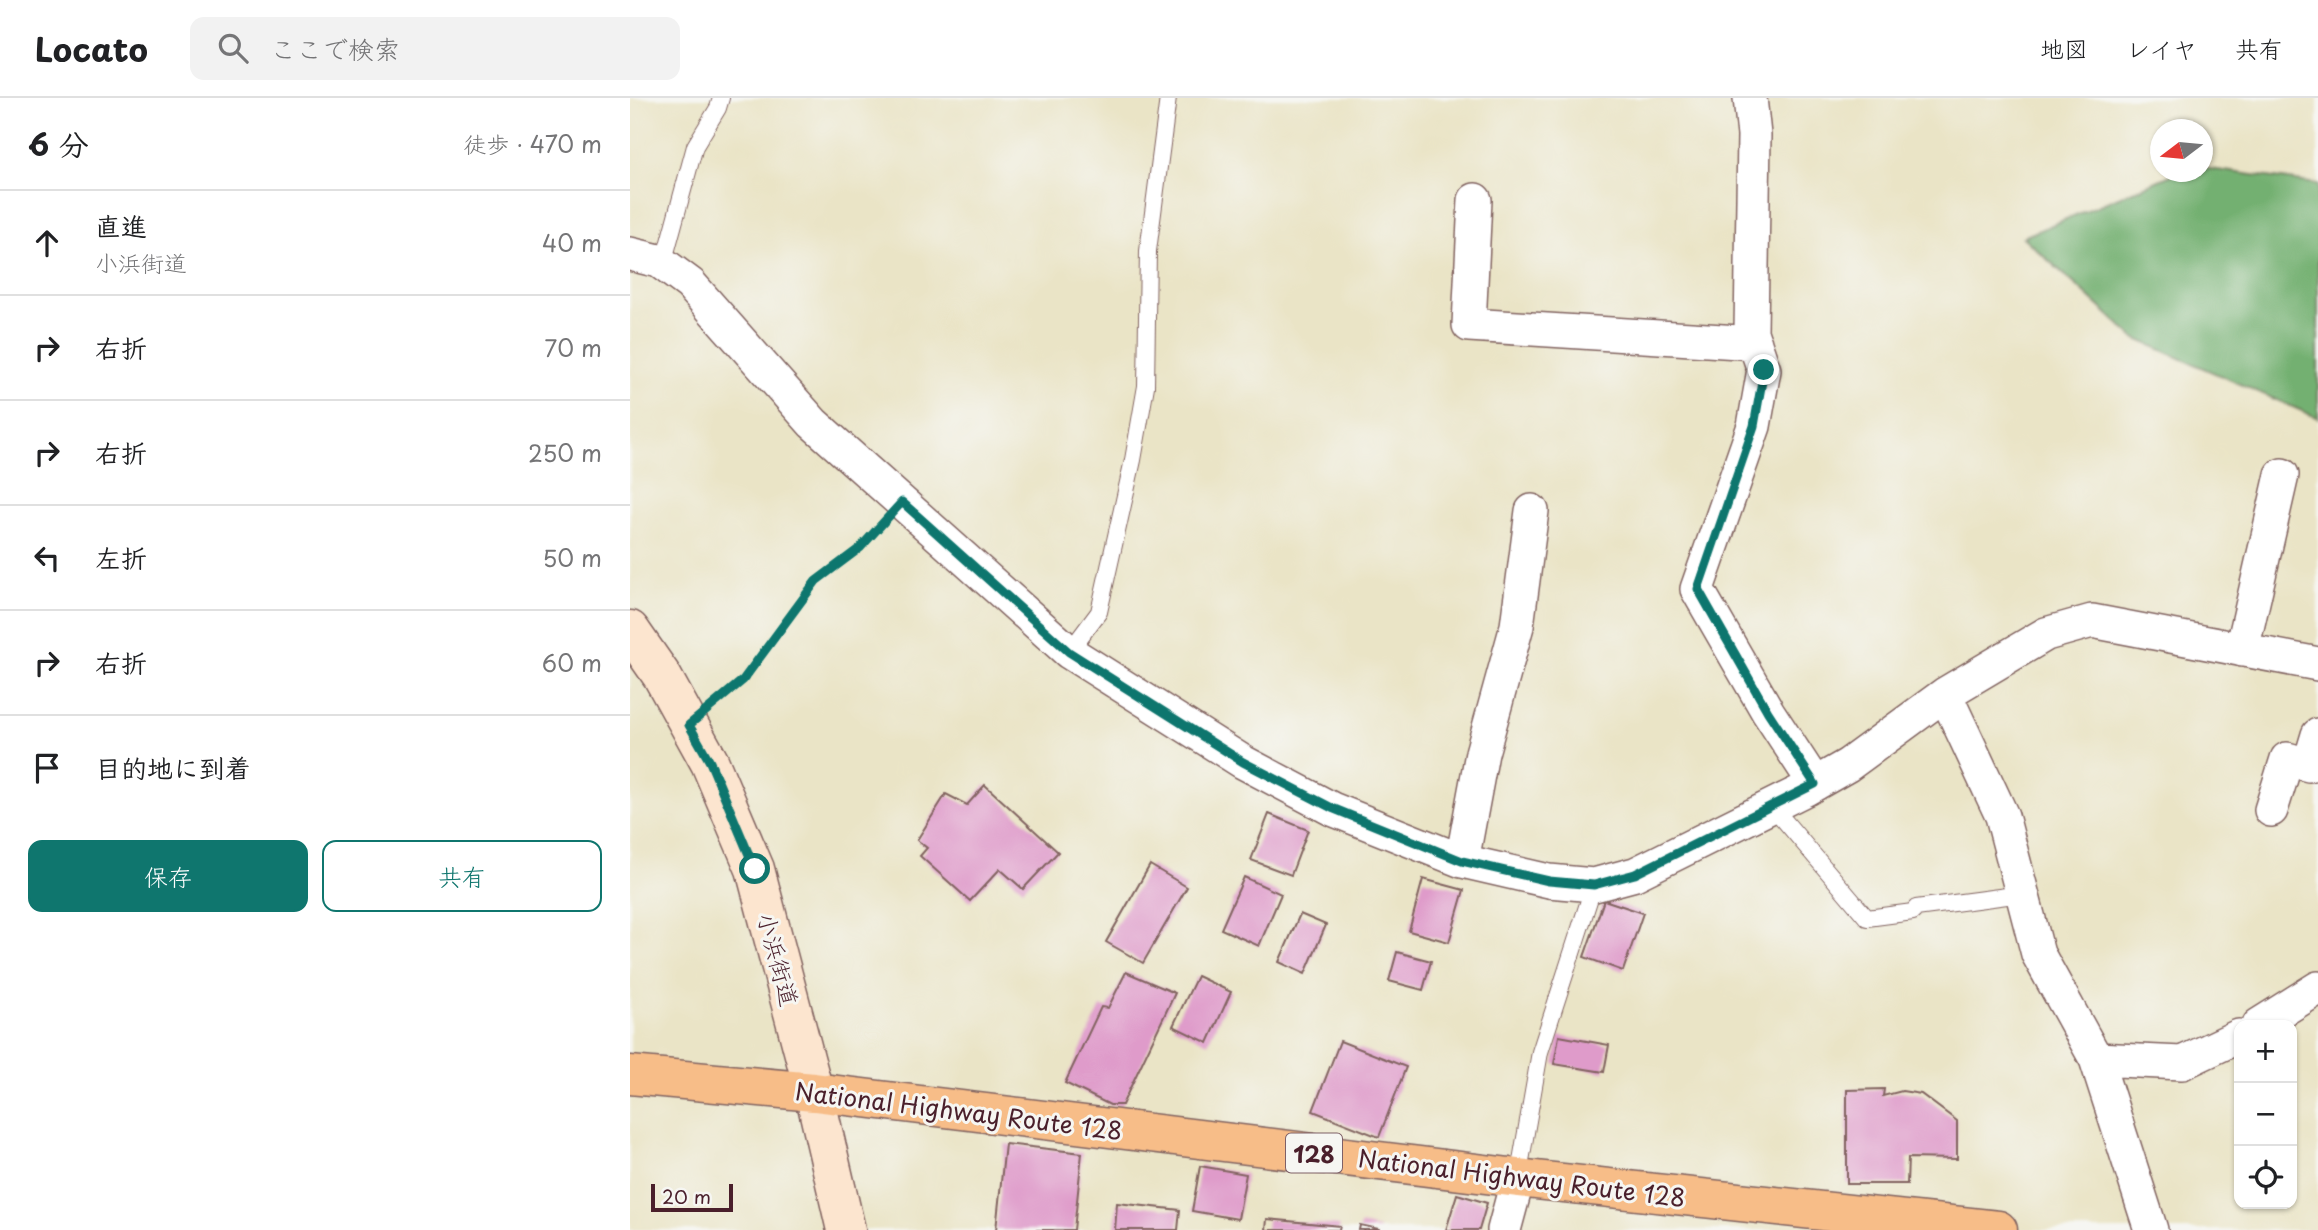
<!DOCTYPE html>
<html lang="ja">
<meta charset="utf-8">
<style>
:root{--surface:#fff;--page:#f2f2f2;--text:#202124;--muted:#757577;--line:#e0e0e0;--accent:#0f766e}
body{margin:0;font-family:"Playpen Sans","Klee One",sans-serif;background:var(--page);color:var(--text)}
.controls{position:absolute;right:21px;bottom:21px;display:grid;overflow:hidden;border-radius:14px;box-shadow:0 2px 5px #0004}
.controls button{width:63px;height:63px;display:grid;place-items:center;padding:0;border:0;border-bottom:2px solid var(--line);background:var(--surface);color:var(--text);font:35px sans-serif}
.compass{position:absolute;left:1520px;top:21px;width:63px;height:63px;border-radius:50%;background:var(--surface);box-shadow:0 2px 5px #0004;rotate:254deg}
.scale{position:absolute;left:21px;bottom:18px;width:82px;box-sizing:border-box;padding-left:7px;border:4px solid #4a1f2b;border-top:0;font-size:19px;line-height:24px;white-space:nowrap;color:#4a1f2b;-webkit-text-stroke:5px #f6f6f2;paint-order:stroke}
.stop{position:absolute;width:21px;height:21px;margin:-16px;border:5px solid #0f766e;border-radius:50%;background:#fff}
.stop.end{background:#0f766e;border-color:#fff;box-shadow:0 2px 7px #0008}
.list{margin:0;padding:0;list-style:none}
h2{display:flex;justify-content:space-between;align-items:center;height:91px;margin:0;padding:0 28px;font-size:30px}
h2 small{font-size:23px;font-weight:400;color:var(--muted)}
.list li{display:grid;grid-template-columns:46px 1fr auto;gap:21px;align-items:center;box-sizing:border-box;height:105px;padding:0 28px;border-top:2px solid var(--line)}
.list b{display:block;font-size:26px;white-space:nowrap}
.list p{margin:0;font-size:23px;white-space:nowrap;color:var(--muted)}
.list em{font-size:23px;font-style:normal;color:var(--muted)}
.actions{display:flex;gap:14px;padding:21px 28px}
.actions a{flex:1;padding:16px 0;border:2px solid var(--accent);border-radius:14px;text-align:center;font-size:24px;color:var(--accent)}
.actions .main{background:var(--accent);color:#fff}
.icon{flex:none;width:38px;height:38px;fill:none;stroke:currentColor;stroke-width:2;stroke-linecap:round;stroke-linejoin:round}
.map{position:relative;flex:none;width:1688px;height:1132px;overflow:hidden}
header{display:flex;align-items:center;gap:42px;box-sizing:border-box;height:98px;padding:0 35px;background:var(--surface);border-bottom:2px solid var(--line)}
header strong{font-size:33px}
nav{display:flex;gap:38px;margin-inline-start:auto;font-size:24px}
.search{width:490px;height:63px;background:var(--page);display:flex;align-items:center;gap:18px;box-sizing:border-box;padding:0 24px;border-radius:14px;color:var(--muted);font-size:26px}
main{display:flex}
aside{flex:1;background:var(--surface)}
.map>svg:first-child{display:block}
.forest{fill:#73b071;stroke:#5e684e;stroke-width:2}
.building{fill:#df9bca}
.lines{fill:none;stroke-linecap:round;stroke-linejoin:round}
.lane-casing{stroke:#826461;stroke-width:18}
.street-casing{stroke:#826461;stroke-width:36}
.secondary-casing{stroke:#826461;stroke-width:41}
.highway-casing{stroke:#826461;stroke-width:41}
.path{stroke:#826461;stroke-width:4.5;stroke-dasharray:5 5;stroke-linecap:butt}
.lane{stroke:#fff;stroke-width:16}
.street{stroke:#fff;stroke-width:33}
.secondary{stroke:#fce5cf;stroke-width:38}
.highway{stroke:#f7bd88;stroke-width:38}
.route{stroke:#0f766e;stroke-width:9}
.labels{text-anchor:middle;dominant-baseline:central;stroke-width:6;stroke-linejoin:round;paint-order:stroke}
.shield{fill:#f6f6f2;stroke:#7e6067;stroke-width:2}
.shield-label{font-size:23px;font-weight:bold;fill:#4a1f2b}
.street-label{font-size:24px;fill:#4a1f2b;stroke:#f6f6f2}
</style>
<header>
<strong>Locato</strong>
<div class="search"><svg class="icon" aria-label="search" viewBox="0 0 24 24"><circle cx="10" cy="10" r="6"/><path d="M15 15l6 6"/></svg>ここで検索</div>
<nav><a>地図</a><a>レイヤ</a><a>共有</a></nav>
</header>
<main>
<aside>
<h2>6 分<small>徒歩 · 470 m</small></h2>
<ul class="list">
<li><svg class="icon" aria-label="ahead" viewBox="0 0 24 24"><path d="M12 20V5M6 11l6-6 6 6"/></svg><div><b>直進</b><p>小浜街道</p></div><em>40 m</em></li>
<li><svg class="icon" aria-label="right" viewBox="0 0 24 24"><path d="M7 20v-9h11M14 6l5 5-5 5"/></svg><div><b>右折</b></div><em>70 m</em></li>
<li><svg class="icon" aria-label="right" viewBox="0 0 24 24"><path d="M7 20v-9h11M14 6l5 5-5 5"/></svg><div><b>右折</b></div><em>250 m</em></li>
<li><svg class="icon" aria-label="left" viewBox="0 0 24 24"><path d="M17 20v-9H6M10 6l-5 5 5 5"/></svg><div><b>左折</b></div><em>50 m</em></li>
<li><svg class="icon" aria-label="right" viewBox="0 0 24 24"><path d="M7 20v-9h11M14 6l5 5-5 5"/></svg><div><b>右折</b></div><em>60 m</em></li>
<li><svg class="icon" aria-label="arrive" viewBox="0 0 24 24"><path d="M6 21V4h12l-3 4 3 4H6"/></svg><div><b>目的地に到着</b></div></li>
</ul>
<div class="actions"><a class="main">保存</a><a>共有</a></div>
</aside>
<div class="map">
<svg width="1688" height="1132" viewBox="0 0 1688 1132">
<rect width="100%" height="100%" fill="#f6f6f2"/>
<filter id="ink" filterUnits="userSpaceOnUse"><feTurbulence type="fractalNoise" baseFrequency=".0143" numOctaves="2"/><feDisplacementMap in="SourceGraphic" scale="14" xChannelSelector="R" yChannelSelector="G"/><feConvolveMatrix kernelMatrix="1 2 1 2 8 2 1 2 1" color-interpolation-filters="sRGB"/></filter>
<filter id="wash" filterUnits="userSpaceOnUse"><feTurbulence type="fractalNoise" baseFrequency=".00686" numOctaves="4" result="noise"/><feDisplacementMap in="SourceGraphic" scale="28" xChannelSelector="R" yChannelSelector="G"/><feGaussianBlur stdDeviation="1.57" result="paint"/><feColorMatrix in="noise" values="0 0 0 0 0 0 0 0 0 0 0 0 0 0 0 0 0 1.4 0 .05"/><feComposite in="paint" operator="in"/></filter>
<g filter="url(#wash)">
<rect width="100%" height="100%" fill="#eae4c6"/>
<!-- forest -->
<path class="forest" d="M1573,70L1688,86V320L1504,240L1393,139L1548,74H1573Z"/>
<g id="blocks">
<!-- building -->
<path class="building" d="M355,687L428,754L393,791L370,771L340,803L290,758L297,750L287,742L316,696L337,707Z
M639,716L678,732L661,777L621,762Z
M520,767L557,789L513,865L476,844Z
M614,779L651,796L629,848L591,831Z
M793,781L834,792L819,844L779,833Z
M974,802L1013,815L993,873L954,859Z
M670,816L696,827L675,876L649,864Z
M767,854L801,863L793,892L759,883Z
M496,874L545,895L492,1007H480L435,985L471,909L478,910Z
M567,878L601,894L578,945L543,928Z
M929,938L979,947L974,974L924,966Z
M710,943L776,969L749,1039L683,1013Z
M1254,991L1253,998L1272,993L1291,996L1327,1023V1061L1278,1060L1277,1086H1217V992Z
M375,1046L452,1055L444,1132H366Z
M570,1068L616,1076L608,1121L562,1113Z
M827,1096L857,1105L849,1132H816Z
M487,1105L550,1112L548,1132H485Z
M637,1121L710,1128L709,1132H636Z
M730,1127L749,1131V1132H729Z"/>
</g>
</g>
<g filter="url(#ink)">
<use href="#blocks" fill-opacity="0" stroke="#826461" stroke-width="2"/>
<g class="lines">
<!-- lane casing -->
<g class="lane-casing">
<path id="lane" d="M33,166L65,48L88,10L91,0
M439,554L469,514L503,362L516,288L518,153L538,0
M1142,708L1237,820L1283,814L1286,810L1392,796
M888,1080L910,954L964,787"/>
</g>
<!-- street casing -->
<g class="street-casing">
<path id="street" d="M1120,0L1124,37L1121,234L1134,272L1124,328L1067,491L1138,614L1185,686
M845,102L839,227L1125,245
M0,156L29,163L60,186L183,325L439,554L613,664L702,711L832,763L919,783L964,787L1005,776L1176,691L1218,667L1315,596L1416,536L1462,523L1688,566
M1612,552L1652,377
M1315,596L1372,718L1408,856L1466,961L1521,1132
M1641,712L1657,661L1679,667L1688,637
M832,763L852,655L887,528L902,413
M1629,927L1688,890
M1466,961L1552,965L1609,938
M874,1132L888,1080"/>
</g>
<!-- secondary casing -->
<g class="secondary-casing">
<path id="secondary" d="M0,532L32,578L80,665L125,771L184,994L216,1132"/>
</g>
<!-- highway casing -->
<g class="highway-casing">
<path id="highway" d="M0,977L184,994L888,1080L1368,1132"/>
</g>
<!-- path -->
<path class="path" d="M84,606L113,582L186,483L230,451L253,425"/>
<!-- lane -->
<use href="#lane" class="lane"/>
<!-- street -->
<use href="#street" class="street"/>
<!-- secondary -->
<use href="#secondary" class="secondary"/>
<!-- highway -->
<use href="#highway" class="highway"/>
</g>
</g>
<g class="lines" filter="url(#ink)">
<!-- route -->
<path class="route" d="M125,771L80,664L59,627L113,582L186,483L230,450L272,404L439,554L613,664L702,710L832,763L919,783L964,787L1005,776L1185,686L1138,614L1068,491L1124,328L1134,272"/>
</g>
<g class="labels">
<!-- shield labels -->
<rect class="shield" x="656" y="1035.5" width="56" height="39" rx="5"/>
<g class="shield-label">
<text x="684" y="1055">128</text>
</g>
<!-- street labels -->
<g class="street-label">
<text transform="translate(149 861) rotate(75)">小浜街道</text>
<text transform="translate(329 1012) rotate(7)">National Highway Route 128</text>
<text transform="translate(892 1079) rotate(7)">National Highway Route 128</text>
</g>
</g>
</svg>
<div class="controls">
<button>+</button>
<button>−</button>
<button><svg class="icon" aria-label="locate" viewBox="0 0 24 24"><circle cx="12" cy="12" r="6"/><path d="M12 2v4M12 18v4M2 12h4M18 12h4"/></svg></button>
</div>
<svg class="compass" viewBox="-18 -18 36 36"><path d="M0-13l5 13h-10z" fill="#e53935"/><path d="M0 13l5-13h-10z" fill="#757577"/></svg>
<div class="scale">20 m</div>
<div class="stop" style="left:125px;top:771px"></div>
<div class="stop end" style="left:1134px;top:272px"></div>
</div>
</main>
